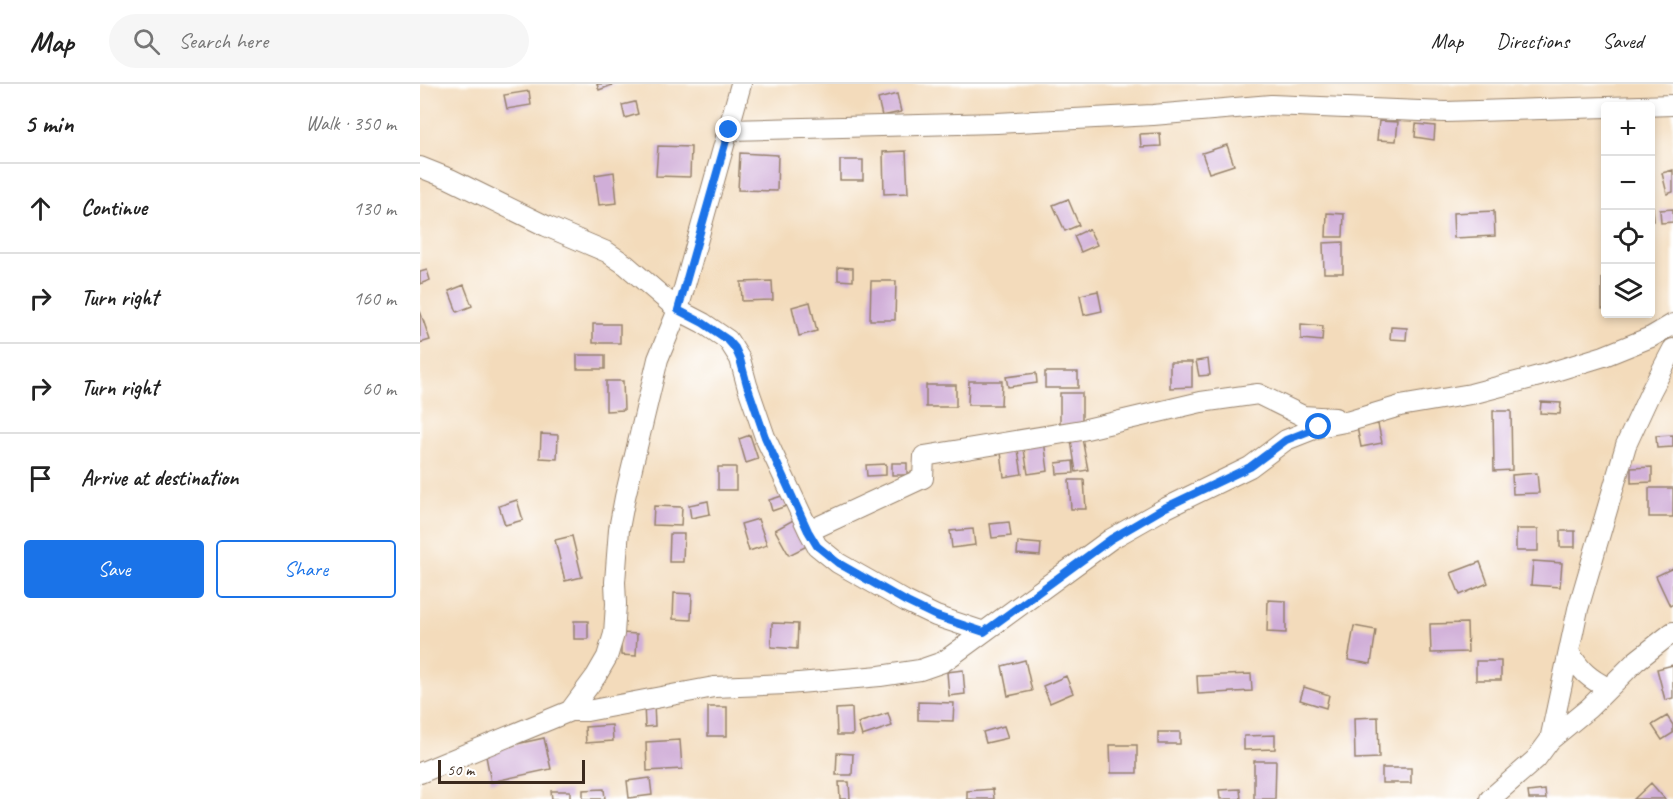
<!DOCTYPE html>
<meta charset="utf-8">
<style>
:root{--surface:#fff;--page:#f6f6f6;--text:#222;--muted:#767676;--line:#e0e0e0;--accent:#1a73e8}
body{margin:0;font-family:Caveat,sans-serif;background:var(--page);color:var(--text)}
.controls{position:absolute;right:18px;top:18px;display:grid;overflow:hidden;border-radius:6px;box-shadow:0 3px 9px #0003}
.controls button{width:54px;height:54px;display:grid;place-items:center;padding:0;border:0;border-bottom:2px solid var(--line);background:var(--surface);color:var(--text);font:30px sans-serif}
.scale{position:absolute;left:18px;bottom:15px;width:147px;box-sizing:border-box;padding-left:6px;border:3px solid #3b2a1e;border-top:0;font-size:16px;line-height:21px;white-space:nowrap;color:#3b2a1e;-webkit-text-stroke:4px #fff;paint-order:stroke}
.stop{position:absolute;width:18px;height:18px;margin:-14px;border:4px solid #1a73e8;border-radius:50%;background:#fff}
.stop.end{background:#1a73e8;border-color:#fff;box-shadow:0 2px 6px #0008}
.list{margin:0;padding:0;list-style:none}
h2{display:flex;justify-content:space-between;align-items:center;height:78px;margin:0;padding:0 24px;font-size:26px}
h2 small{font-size:20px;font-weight:400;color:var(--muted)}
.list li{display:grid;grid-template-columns:39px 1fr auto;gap:18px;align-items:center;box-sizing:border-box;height:90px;padding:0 24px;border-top:2px solid var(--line)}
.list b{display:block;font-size:22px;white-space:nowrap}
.list em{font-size:20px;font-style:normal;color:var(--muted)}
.actions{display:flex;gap:12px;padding:18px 24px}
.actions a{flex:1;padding:14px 0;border:2px solid var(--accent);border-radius:6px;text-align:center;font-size:21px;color:var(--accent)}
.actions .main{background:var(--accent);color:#fff}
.icon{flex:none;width:33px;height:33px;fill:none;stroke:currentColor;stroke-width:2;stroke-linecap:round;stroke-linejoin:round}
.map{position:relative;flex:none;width:1253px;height:715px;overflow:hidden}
header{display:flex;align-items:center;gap:36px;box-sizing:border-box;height:84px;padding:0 30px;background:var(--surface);border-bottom:2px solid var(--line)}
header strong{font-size:28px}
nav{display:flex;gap:33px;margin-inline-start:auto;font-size:21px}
.search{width:420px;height:54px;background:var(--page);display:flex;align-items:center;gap:15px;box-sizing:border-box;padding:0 21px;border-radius:33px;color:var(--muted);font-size:22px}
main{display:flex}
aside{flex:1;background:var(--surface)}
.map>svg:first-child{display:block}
.building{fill:#d0aed8}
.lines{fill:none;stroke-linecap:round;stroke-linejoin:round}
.street-casing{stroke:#97826c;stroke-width:22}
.street{stroke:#fff;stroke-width:20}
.route{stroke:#1a73e8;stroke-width:8}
</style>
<header>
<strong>Map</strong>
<div class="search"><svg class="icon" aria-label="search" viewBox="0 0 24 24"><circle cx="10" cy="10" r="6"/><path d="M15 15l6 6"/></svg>Search here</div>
<nav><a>Map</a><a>Directions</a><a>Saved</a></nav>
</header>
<main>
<aside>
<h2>5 min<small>Walk · 350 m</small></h2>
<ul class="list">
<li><svg class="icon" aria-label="ahead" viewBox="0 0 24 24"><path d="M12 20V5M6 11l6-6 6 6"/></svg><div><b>Continue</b></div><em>130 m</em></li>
<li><svg class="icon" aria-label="right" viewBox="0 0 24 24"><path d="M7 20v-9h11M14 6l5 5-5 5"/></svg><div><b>Turn right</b></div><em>160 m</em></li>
<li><svg class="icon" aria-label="right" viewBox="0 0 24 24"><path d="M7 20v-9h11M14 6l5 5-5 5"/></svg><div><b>Turn right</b></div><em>60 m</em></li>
<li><svg class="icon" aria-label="arrive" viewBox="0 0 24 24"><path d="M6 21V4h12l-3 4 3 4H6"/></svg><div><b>Arrive at destination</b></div></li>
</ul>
<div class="actions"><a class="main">Save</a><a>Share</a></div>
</aside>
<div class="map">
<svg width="1253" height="715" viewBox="0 0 1253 715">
<rect width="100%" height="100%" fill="#fff"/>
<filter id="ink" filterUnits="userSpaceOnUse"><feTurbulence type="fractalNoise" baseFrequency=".0167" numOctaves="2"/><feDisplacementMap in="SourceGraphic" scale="12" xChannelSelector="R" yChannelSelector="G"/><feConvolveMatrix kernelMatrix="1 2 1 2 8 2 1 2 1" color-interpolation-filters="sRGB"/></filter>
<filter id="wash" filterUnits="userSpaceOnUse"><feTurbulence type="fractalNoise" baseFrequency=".008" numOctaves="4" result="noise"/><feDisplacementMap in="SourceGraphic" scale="24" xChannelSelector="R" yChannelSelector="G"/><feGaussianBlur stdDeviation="1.35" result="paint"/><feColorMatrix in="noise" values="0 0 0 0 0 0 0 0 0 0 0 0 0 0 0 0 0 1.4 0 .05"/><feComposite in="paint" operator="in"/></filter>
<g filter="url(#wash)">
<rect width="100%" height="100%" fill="#f3dbbb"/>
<g id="blocks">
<!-- building -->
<path class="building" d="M177,0H195L179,6Z
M109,7L111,21L87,25L84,11Z
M477,10L481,28L462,32L458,15Z
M215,18L218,30L205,34L202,21Z
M959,37L978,38L976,57L957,56Z
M996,40L1015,42L1014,56L995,53Z
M740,49L741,62L721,63L720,50Z
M807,61L814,81L789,89L782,69Z
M238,62L271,63L270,93L236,92Z
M486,67L488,109L464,110L463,68Z
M320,69L358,71L357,107L318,106Z
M420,76H443V96H420Z
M1253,86V108L1247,110L1242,89Z
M194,88L197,119L179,121L175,91Z
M648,115L659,141L645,147L633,121Z
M1230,123H1233L1234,137H1230Z
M1253,125V138L1241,139L1240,126Z
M1074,127L1075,152L1034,154L1033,129Z
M907,129L924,130L923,153H906Z
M669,145L677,161L661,168L654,152Z
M923,158V189H904L903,159Z
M418,183L433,184V197L418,196Z
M7,186L10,196L0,200V188Z
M1182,194H1186V225H1182Z
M352,197L353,216L322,217L321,198Z
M451,197H476L475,236H450Z
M44,201L52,222L37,228L29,207Z
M678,207L682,227L664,231L660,211Z
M390,218L397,247L379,252L372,223Z
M0,227L10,256L0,259Z
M173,240H200V259H173Z
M881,240L903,242L902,257L881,255Z
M971,243L987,244L986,256L970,255Z
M157,271H185V285H157Z
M788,275L790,291L779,292L776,277Z
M750,278H772V303L750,304Z
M625,288H658V304H625Z
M616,289L617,299L588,303L586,293Z
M186,297H203L204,326L186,327Z
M549,297H582L581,321H548Z
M506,301H536V323H506Z
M640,309H662V341H640Z
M1121,318L1141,319L1140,330L1120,329Z
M1073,327H1091L1092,386L1074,387Z
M958,340L962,359L941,363L937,343Z
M121,350L138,351L137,375L120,374Z
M330,351L338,375L326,379L319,355Z
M1253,351V363L1237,364L1236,352Z
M662,354L668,386L656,388L651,356Z
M624,356L628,387L608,390L603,359Z
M598,366L602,390L584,393L581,368Z
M653,377L654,389L637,390L636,379Z
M472,379H487V391H472Z
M466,380V391L447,392L446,381Z
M298,383H316V406H298Z
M1232,383V398L1211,399V384Z
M1117,389L1119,409L1093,410L1092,391Z
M649,396H664L666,425H651Z
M1229,404H1253V433H1229Z
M365,411L369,421L352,427L349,416Z
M97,416L103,436L85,441L79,422Z
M288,417L290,430L271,434L269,421Z
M234,422L262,423L261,442L233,441Z
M338,435L347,461L329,467L321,440Z
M375,435L389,461L369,471L355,446Z
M589,438L591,452L572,454L570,440Z
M553,445L555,461L532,464L530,447Z
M1096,445H1118V467H1096Z
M1140,447H1155V463H1140Z
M250,450H264L263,478H249Z
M152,452L162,493L145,497L135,456Z
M598,458L621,460L620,472L597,470Z
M1113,477L1142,479L1140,503L1111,501Z
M1060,478L1068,499L1040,511L1031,489Z
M1253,484V520L1250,522L1236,492Z
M254,509L272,510L271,536L253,535Z
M848,516L866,517V549L847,548Z
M154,537H168V555H154Z
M352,539L378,540L377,565L351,563Z
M1047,539L1048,568L1011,569L1010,540Z
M934,542L956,546L951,580L928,576Z
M201,549L217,550L216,572L201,571Z
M605,576L612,607L588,612L582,582Z
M1056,577H1081V596H1056Z
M1253,581V614L1245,616L1237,585Z
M543,586L545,610L529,612L527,588Z
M831,590L832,607L778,610L777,592Z
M646,592L653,609L630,619L623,602Z
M884,603L909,611L906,624L880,616Z
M498,618L534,619L533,637L498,636Z
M224,619H234L235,642L225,643Z
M288,623H307V652H288Z
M432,624L433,651H417L416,625Z
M468,629L472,642L442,652L438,639Z
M1247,632L1253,641V649L1242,656L1232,641Z
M958,633L959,674L935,675L934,634Z
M192,641L193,657L166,659L165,643Z
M584,642L588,654L566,659L563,648Z
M738,648H760V660H738Z
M855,651V665L824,666V652Z
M124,654L131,685L71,698L65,667Z
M260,656L262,685L227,687L226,658Z
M690,661H717V689H691Z
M417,669L433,670L432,691H416Z
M834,677H856L855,715H834Z
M962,684H991V699H962Z
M230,694L232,711L209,714L207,697Z
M419,698H429L430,715H420Z
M1231,699L1245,715H1214Z
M184,705L185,715H163V706Z
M573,705L574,715H547V707Z
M820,705L821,715H800L799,706Z
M1125,706L1126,715H1109L1108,708Z
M131,707H150V715H132Z"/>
</g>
</g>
<g filter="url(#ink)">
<use href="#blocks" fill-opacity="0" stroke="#97826c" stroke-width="1.5"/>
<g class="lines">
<!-- street casing -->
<g class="street-casing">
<path id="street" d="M309,46L577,39L733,31L851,21L1025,28L1253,21
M0,83L30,95L126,142L187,168L206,181L258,226L283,239L308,256L320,275L327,301L345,353L389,447L397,462L418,479L487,518L516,532L564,548
M389,447L503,394L504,372L662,346L781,318L838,310L883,332L915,334
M1149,568C1161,587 1168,594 1188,604
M150,627L176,592L187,573L194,550L196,520L195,498L199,445L205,413L238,275L258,226L321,0
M1130,656L1169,624L1216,577L1253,548
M0,689L150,627H167L294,603L367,600L460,592L500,586L523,578L691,455L744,425L830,383L866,356L899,343L930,337L980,322L1051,310L1119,292L1184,272L1231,253L1253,240
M1070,715L1116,675L1130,656L1158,525L1206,361L1231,307L1253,265"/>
</g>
<!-- street -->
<use href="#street" class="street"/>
</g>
</g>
<g class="lines" filter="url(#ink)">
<!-- route -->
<path class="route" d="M309,46L258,226L283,239L308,256L315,264L320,275L327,301L345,353L388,447L397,462L418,479L487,518L516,532L564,548L691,455L744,424L830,383L866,356L899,343"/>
</g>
</svg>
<div class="controls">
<button>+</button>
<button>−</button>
<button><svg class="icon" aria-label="locate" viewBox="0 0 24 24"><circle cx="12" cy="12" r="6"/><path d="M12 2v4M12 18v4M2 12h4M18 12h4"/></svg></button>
<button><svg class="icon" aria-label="layers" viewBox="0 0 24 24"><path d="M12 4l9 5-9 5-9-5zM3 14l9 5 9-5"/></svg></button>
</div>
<div class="scale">50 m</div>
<div class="stop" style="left:899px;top:343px"></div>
<div class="stop end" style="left:309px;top:46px"></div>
</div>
</main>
